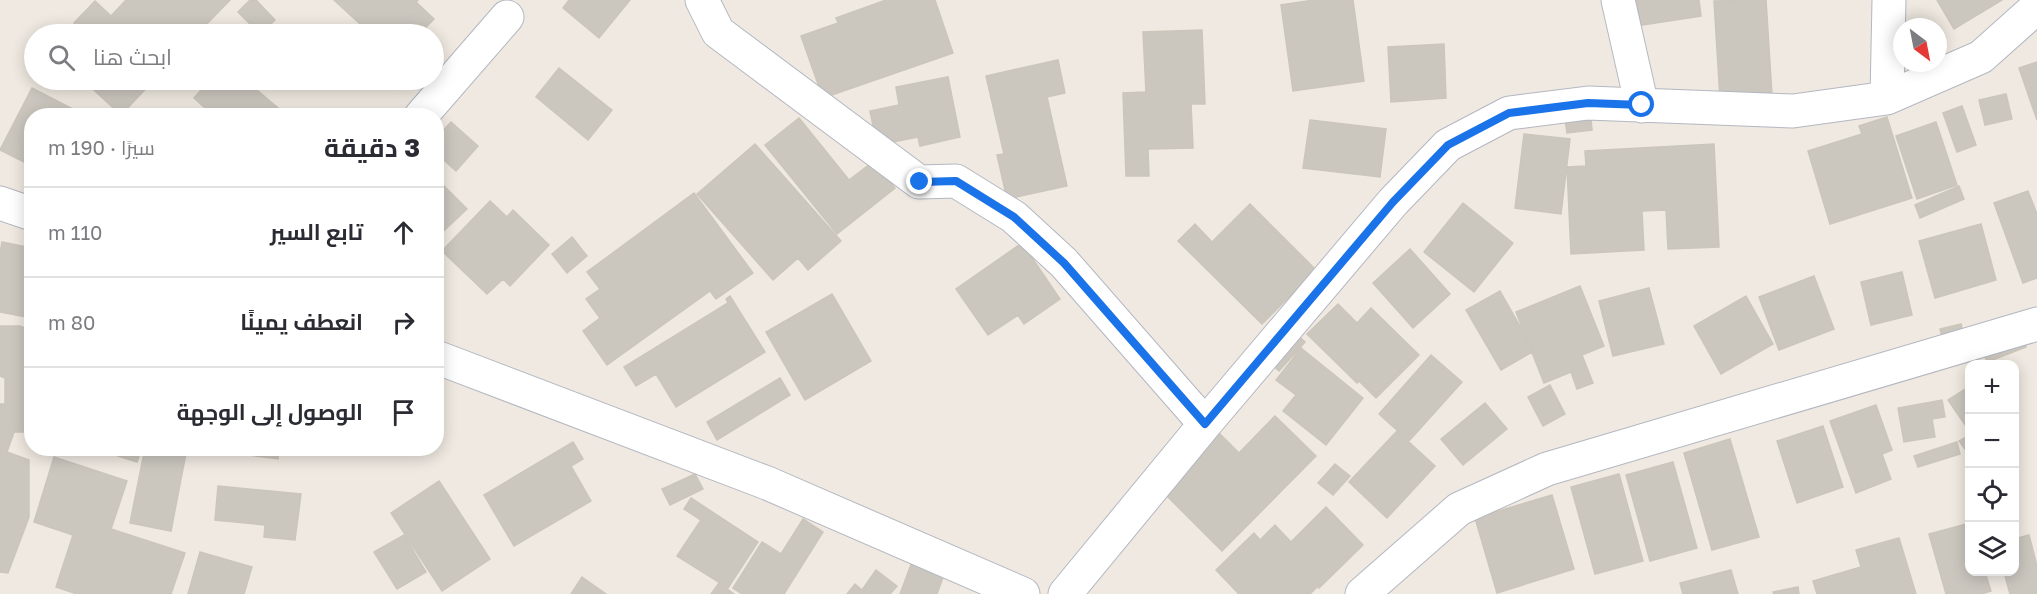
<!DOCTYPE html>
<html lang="ar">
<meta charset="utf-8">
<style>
:root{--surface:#fff;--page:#f2f2f3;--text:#2b2b33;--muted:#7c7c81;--line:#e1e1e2}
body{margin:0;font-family:"Golos Text",Cairo,sans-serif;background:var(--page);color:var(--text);direction:rtl}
.controls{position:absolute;right:18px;bottom:18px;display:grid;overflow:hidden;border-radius:12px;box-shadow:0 3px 15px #0003}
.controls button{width:54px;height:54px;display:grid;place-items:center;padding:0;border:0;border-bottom:2px solid var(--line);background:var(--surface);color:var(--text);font:30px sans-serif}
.compass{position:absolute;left:1893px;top:18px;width:54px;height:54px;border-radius:50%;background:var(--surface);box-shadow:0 3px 15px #0003;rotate:148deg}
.stop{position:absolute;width:18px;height:18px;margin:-14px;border:4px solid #1a73e8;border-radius:50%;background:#fff}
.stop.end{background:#1a73e8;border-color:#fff;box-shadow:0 2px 6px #0008}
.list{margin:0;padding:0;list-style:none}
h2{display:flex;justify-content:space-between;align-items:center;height:78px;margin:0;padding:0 24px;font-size:26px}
h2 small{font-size:20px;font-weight:400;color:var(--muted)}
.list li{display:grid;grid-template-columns:39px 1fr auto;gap:18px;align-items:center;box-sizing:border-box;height:90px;padding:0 24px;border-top:2px solid var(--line)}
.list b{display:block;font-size:22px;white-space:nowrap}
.list em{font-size:20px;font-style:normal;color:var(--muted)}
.icon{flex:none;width:33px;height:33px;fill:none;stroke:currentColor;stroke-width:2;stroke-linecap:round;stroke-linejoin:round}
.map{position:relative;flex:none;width:2037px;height:594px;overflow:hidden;direction:ltr}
.search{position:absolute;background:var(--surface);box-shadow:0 3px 15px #0003;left:24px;top:24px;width:420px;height:66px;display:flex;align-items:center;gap:15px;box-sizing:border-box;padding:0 21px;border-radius:33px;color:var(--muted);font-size:22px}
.panel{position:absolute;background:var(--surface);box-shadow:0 3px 15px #0003;left:24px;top:108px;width:420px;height:348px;border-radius:24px;direction:rtl}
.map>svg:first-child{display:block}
.building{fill:#cbc7bf;stroke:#cbc5ba;stroke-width:1.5}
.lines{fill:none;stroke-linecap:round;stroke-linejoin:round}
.minor-casing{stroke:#b4b7c1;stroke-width:35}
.minor{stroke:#fff;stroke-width:33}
.route{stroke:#1a73e8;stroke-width:8}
</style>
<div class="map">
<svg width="2037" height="594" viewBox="0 0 2037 594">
<rect width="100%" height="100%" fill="#efe9e1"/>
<!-- building -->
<path class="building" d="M126,0H230L197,34H86L74,23L95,1L111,16Z
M250,0H256L275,20L260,34L238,12Z
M334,0H418L416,2L434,19L419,34H371Z
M569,0H630L599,38L563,8Z
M886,0H935L953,53L823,98L801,36L838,23L836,18Z
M1314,0H1353L1364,81L1293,91L1281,5Z
M1625,0H1699L1701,16L1630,27Z
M1766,0L1772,95L1720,99L1714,1Z
M1937,0H2002L1954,29Z
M1202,30L1205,104H1191L1193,148L1148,149L1149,176H1126L1123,93L1146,92L1143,32Z
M1444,44L1446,98L1391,102L1388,47Z
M1058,60L1065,93L1047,97L1067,186L1007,199L997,155L1004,154L986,76Z
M2037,62V120L2019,68Z
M559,68L612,110L588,140L536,97Z
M948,77L960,137L920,146L918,137L877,145L870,111L899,105L896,87Z
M83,80H154L121,115Z
M210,80H245L284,113L282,116H214L194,98Z
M32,88L86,116H32V166L0,150Z
M2006,94L2012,119L1985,125L1979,100Z
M1962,106L1976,145L1957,152L1943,113Z
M1590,109L1592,130L1567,133L1564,112Z
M1887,117L1912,198L1830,224L1808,151L1862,134L1859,126Z
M799,118L849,180L874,161L895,188L837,234L765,145Z
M1310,120L1386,129L1380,177L1303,168Z
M451,122L478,146L456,171L436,153V138Z
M1936,122L1957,185L1917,199L1896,136Z
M1524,134L1570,139L1561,214L1515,208Z
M755,144L841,241L808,270L798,258L773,280L697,194Z
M1714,144L1719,247L1668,249L1666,210L1642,211L1644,250L1571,254L1567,167L1586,166L1585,151Z
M436,178L467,209L436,238Z
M1959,186L1964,199L1920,218L1915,205Z
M2028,191L2037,214V278L2023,283L1994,203Z
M694,193L753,273L716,299L710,291L607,365L583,331L600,318L586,299L600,289L587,272Z
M490,201L507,217L513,210L549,245L510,286L503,279L487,294L442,251Z
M1463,203L1513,243L1474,292L1424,252Z
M1250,204L1316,270L1262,324L1178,241L1195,224L1212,242Z
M1981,224L1996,280L1935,298L1919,241Z
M572,237L587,256L567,273L552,254Z
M2,242L32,248V318L0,312V253Z
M1022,243L1060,299L1024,324L1018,315L988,335L956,289Z
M1410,249L1450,294L1413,328L1373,283Z
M1902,272L1912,315L1871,325L1861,282Z
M1814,276L1834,329L1779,350L1759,297Z
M1580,286L1604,346L1582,355L1593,383L1577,389L1571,372L1544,383L1516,312Z
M1649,288L1664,344L1613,356L1599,301Z
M1500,291L1534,351L1501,370L1466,310Z
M832,294L871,361L805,400L766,332Z
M730,296L765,352L676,407L656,374L636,386L624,367L728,303L726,299Z
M1746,296L1773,344L1721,374L1694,326Z
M1338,304L1357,323L1371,308L1419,355L1376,398L1359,381L1357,383L1307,334Z
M1961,324L1965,340L1944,345L1940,329Z
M0,326H20L32,331V425L29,432H14L7,452L29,460V517L8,573L0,572V404H5V378L0,376Z
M1290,328L1305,342L1279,371L1263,357Z
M2019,331L2026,347L1987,362L1980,345Z
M1301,348L1363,398L1326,445L1283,411L1296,395L1276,380Z
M1431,355L1462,382L1409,441L1379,414Z
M780,378L790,395L717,440L707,422Z
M1550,385L1565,414L1543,426L1528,397Z
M1970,386V432L1948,400Z
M1942,400L1945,417L1932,419L1935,437L1904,442L1898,408Z
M1485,403L1507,429L1463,465L1441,439Z
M1876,405L1892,450L1882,454L1891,479L1856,493L1830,421Z
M1275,416L1316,456L1222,551L1166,495L1184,476L1173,464L1211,425L1239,453Z
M1823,426L1843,487L1797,503L1777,441Z
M1397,431L1435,466L1387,518L1349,482Z
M1970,435V456L1959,441Z
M1730,439L1759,537L1712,550L1684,453Z
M573,442L583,459L571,466L591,501L514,546L484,495Z
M1957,442L1960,454L1918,467L1914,456Z
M120,448H142L137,462L118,456Z
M145,448H187L171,531L130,523Z
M221,448H279L278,459L221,451Z
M54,457L127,481L111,529L185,553L171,594H77L56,587L73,535L34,522Z
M1673,462L1697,548L1650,561L1626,475Z
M1335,464L1350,476L1333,495L1318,483Z
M695,474L703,489L670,505L662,489Z
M1619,474L1643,561L1595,574L1571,487Z
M439,481L490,559L442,591L391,513Z
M218,486L301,494L295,540L264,537L265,525L215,520Z
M1552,495L1574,569L1497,593L1475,518Z
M691,498L758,542L728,588L677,556L701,520L684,509Z
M1326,507L1363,545L1319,588L1318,586L1310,594H1239L1216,570L1254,533L1260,540L1275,525L1291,542Z
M803,519L823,532L784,594H742L733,588L762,542L781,554Z
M1970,523V572H1985L1991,591L1981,594H1946L1929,534Z
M404,535L426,572L397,589L374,552Z
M2029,535L2037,566V594H2010L2004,572H2014V539Z
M1899,538L1916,594H1817L1813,581L1861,567L1856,550Z
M200,552L252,567L244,594H188Z
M915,554L947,566L937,594H900Z
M876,570L897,586L890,594H847L855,584L862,590Z
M1731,570L1738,594H1683L1680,583Z
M582,577L606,594H571Z
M719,583L734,594H711Z
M1798,587L1799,594H1774L1773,592Z"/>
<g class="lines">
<!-- minor casing -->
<g class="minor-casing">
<path id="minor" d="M702,0L718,32L919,182L956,181L1014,217L1064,263L1205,424
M1618,0L1642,106
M1887,98L1889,0
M421,116L507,17
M0,203L32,214
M436,357L767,483L1023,594
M1065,594L1205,424L1393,202L1448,145L1509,113L1588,103L1793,111L1887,98L1981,57L2037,7
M1362,594L1459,509L1547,469L2037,324"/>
</g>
<!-- minor -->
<use href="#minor" class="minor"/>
</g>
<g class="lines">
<!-- route -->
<path class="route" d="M920,182L956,181L1014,217L1064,263L1205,424L1393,202L1448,145L1509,113L1588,103L1642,105"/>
</g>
</svg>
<div class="controls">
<button>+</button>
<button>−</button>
<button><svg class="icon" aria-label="locate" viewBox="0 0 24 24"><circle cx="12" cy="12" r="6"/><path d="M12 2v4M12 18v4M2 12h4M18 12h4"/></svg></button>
<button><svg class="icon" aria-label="layers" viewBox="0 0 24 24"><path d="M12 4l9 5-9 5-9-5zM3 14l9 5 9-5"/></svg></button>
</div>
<svg class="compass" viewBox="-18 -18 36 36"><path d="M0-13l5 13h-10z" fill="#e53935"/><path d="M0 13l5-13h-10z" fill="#7c7c81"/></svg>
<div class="stop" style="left:1642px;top:105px"></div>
<div class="stop end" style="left:920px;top:182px"></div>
<div class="search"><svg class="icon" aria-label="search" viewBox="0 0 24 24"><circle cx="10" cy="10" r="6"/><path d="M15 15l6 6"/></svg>ابحث هنا</div>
<section class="panel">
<h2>3 دقيقة<small>سيرًا · 190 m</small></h2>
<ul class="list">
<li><svg class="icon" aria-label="ahead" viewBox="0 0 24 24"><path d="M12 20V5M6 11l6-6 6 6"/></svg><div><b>تابع السير</b></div><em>110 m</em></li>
<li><svg class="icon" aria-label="right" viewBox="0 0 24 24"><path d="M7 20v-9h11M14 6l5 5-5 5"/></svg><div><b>انعطف يمينًا</b></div><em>80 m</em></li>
<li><svg class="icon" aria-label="arrive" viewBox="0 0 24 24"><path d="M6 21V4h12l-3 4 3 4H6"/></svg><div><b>الوصول إلى الوجهة</b></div></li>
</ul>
</section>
</div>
